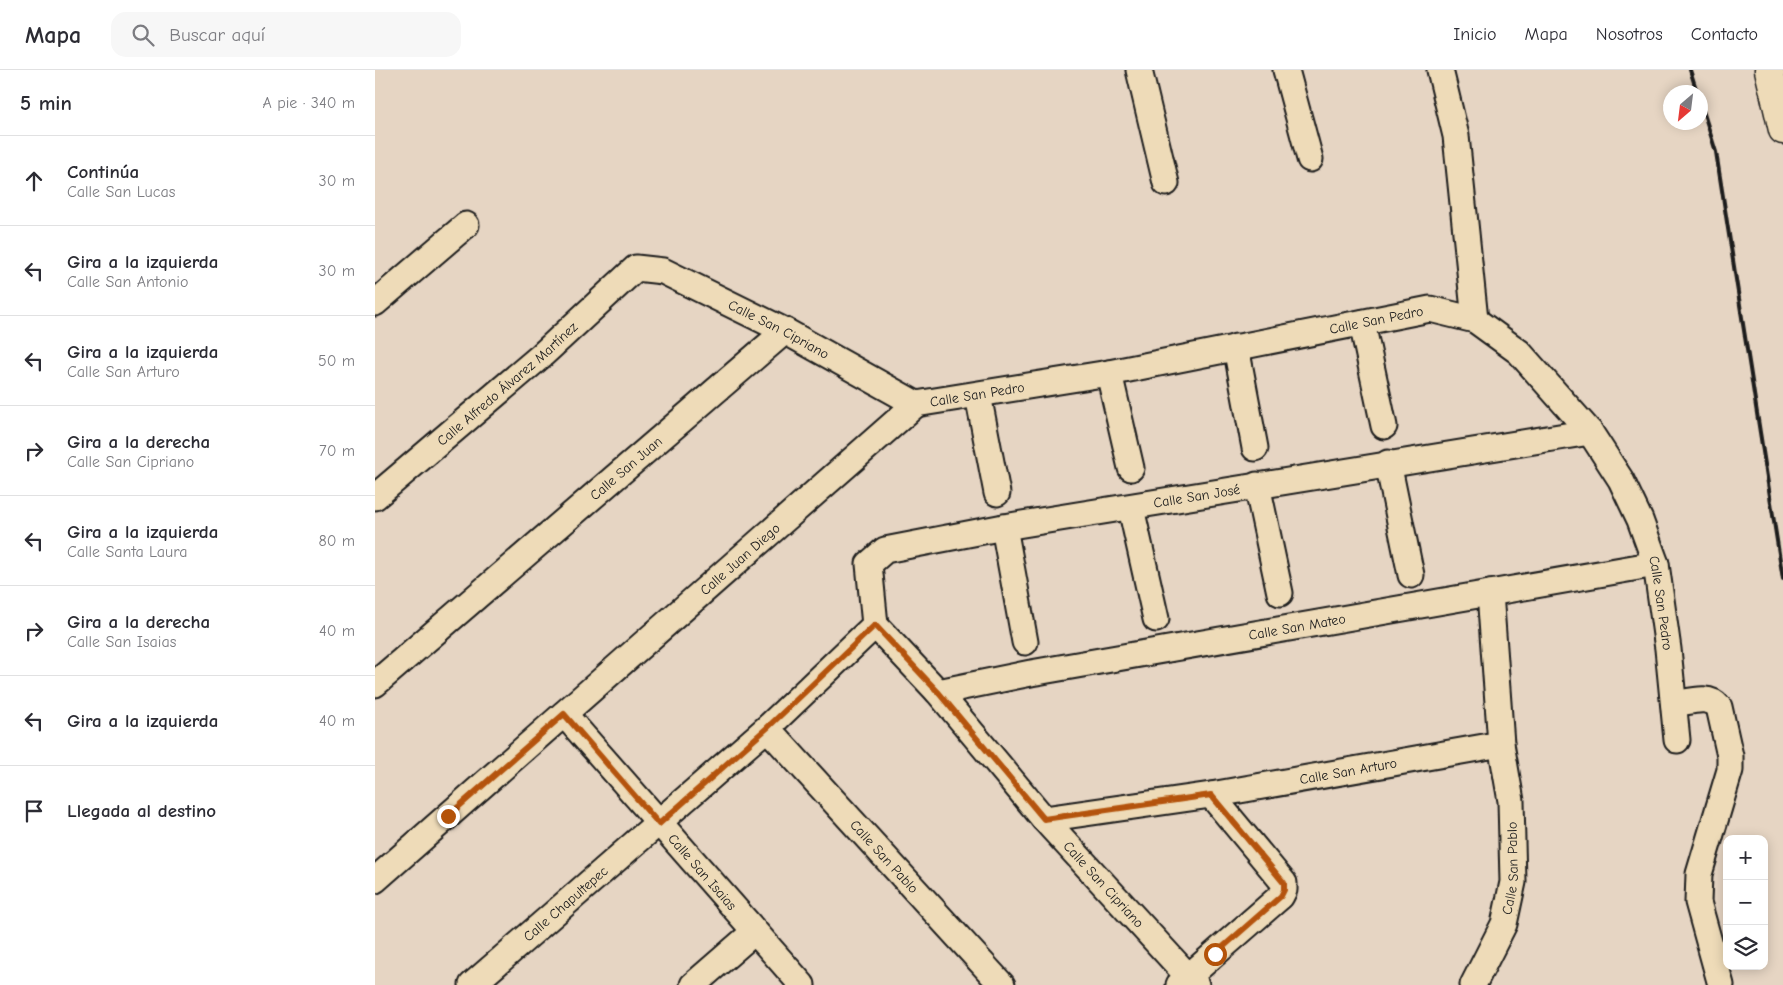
<!DOCTYPE html>
<html lang="es">
<meta charset="utf-8">
<style>
:root{--surface:#fff;--page:#f7f7f7;--text:#2b2b33;--muted:#7c7c81;--line:#e1e1e2}
body{margin:0;font-family:"Comic Neue",sans-serif;background:var(--page);color:var(--text)}
.controls{position:absolute;right:15px;bottom:15px;display:grid;overflow:hidden;border-radius:10px;box-shadow:0 2px 12px #0003}
.controls button{width:45px;height:45px;display:grid;place-items:center;padding:0;border:0;border-bottom:1px solid var(--line);background:var(--surface);color:var(--text);font:25px sans-serif}
.compass{position:absolute;left:1288px;top:15px;width:45px;height:45px;border-radius:50%;background:var(--surface);box-shadow:0 2px 12px #0003;rotate:208deg}
.stop{position:absolute;width:15px;height:15px;margin:-11px;border:4px solid #b45309;border-radius:50%;background:#fff}
.stop.end{background:#b45309;border-color:#fff;box-shadow:0 1px 5px #0008}
.list{margin:0;padding:0;list-style:none}
h2{display:flex;justify-content:space-between;align-items:center;height:65px;margin:0;padding:0 20px;font-size:21px}
h2 small{font-size:16px;font-weight:400;color:var(--muted)}
.list li{display:grid;grid-template-columns:32px 1fr auto;gap:15px;align-items:center;box-sizing:border-box;height:90px;padding:0 20px;border-top:1px solid var(--line)}
.list b{display:block;font-size:19px;white-space:nowrap}
.list p{margin:0;font-size:16px;white-space:nowrap;color:var(--muted)}
.list em{font-size:16px;font-style:normal;color:var(--muted)}
.icon{flex:none;width:28px;height:28px;fill:none;stroke:currentColor;stroke-width:2;stroke-linecap:round;stroke-linejoin:round}
.map{position:relative;flex:none;width:1408px;height:915px;overflow:hidden}
header{display:flex;align-items:center;gap:30px;box-sizing:border-box;height:70px;padding:0 25px;background:var(--surface);border-bottom:1px solid var(--line)}
header strong{font-size:24px}
nav{display:flex;gap:28px;margin-inline-start:auto;font-size:18px}
.search{width:350px;height:45px;background:var(--page);display:flex;align-items:center;gap:12px;box-sizing:border-box;padding:0 18px;border-radius:15px;color:var(--muted);font-size:19px}
main{display:flex}
aside{flex:1;background:var(--surface)}
.map>svg:first-child{display:block}
.lines{fill:none;stroke-linecap:round;stroke-linejoin:round}
.minor-casing{stroke:#1c1c1c;stroke-width:29}
.major-casing{stroke:#1c1c1c;stroke-width:31}
.minor{stroke:#eedbb8;stroke-width:25}
.major{stroke:#eedbb8;stroke-width:28}
.rail{stroke:#1c1c1c;stroke-width:4}
.route{stroke:#b45309;stroke-width:6}
.labels{text-anchor:middle;dominant-baseline:central;stroke-width:4;stroke-linejoin:round;paint-order:stroke}
.street-label{font-size:14px;fill:#1c1c1c;stroke:#eedbb8}
</style>
<header>
<strong>Mapa</strong>
<div class="search"><svg class="icon" aria-label="search" viewBox="0 0 24 24"><circle cx="10" cy="10" r="6"/><path d="M15 15l6 6"/></svg>Buscar aquí</div>
<nav><a>Inicio</a><a>Mapa</a><a>Nosotros</a><a>Contacto</a></nav>
</header>
<main>
<aside>
<h2>5 min<small>A pie · 340 m</small></h2>
<ul class="list">
<li><svg class="icon" aria-label="ahead" viewBox="0 0 24 24"><path d="M12 20V5M6 11l6-6 6 6"/></svg><div><b>Continúa</b><p>Calle San Lucas</p></div><em>30 m</em></li>
<li><svg class="icon" aria-label="left" viewBox="0 0 24 24"><path d="M17 20v-9H6M10 6l-5 5 5 5"/></svg><div><b>Gira a la izquierda</b><p>Calle San Antonio</p></div><em>30 m</em></li>
<li><svg class="icon" aria-label="left" viewBox="0 0 24 24"><path d="M17 20v-9H6M10 6l-5 5 5 5"/></svg><div><b>Gira a la izquierda</b><p>Calle San Arturo</p></div><em>50 m</em></li>
<li><svg class="icon" aria-label="right" viewBox="0 0 24 24"><path d="M7 20v-9h11M14 6l5 5-5 5"/></svg><div><b>Gira a la derecha</b><p>Calle San Cipriano</p></div><em>70 m</em></li>
<li><svg class="icon" aria-label="left" viewBox="0 0 24 24"><path d="M17 20v-9H6M10 6l-5 5 5 5"/></svg><div><b>Gira a la izquierda</b><p>Calle Santa Laura</p></div><em>80 m</em></li>
<li><svg class="icon" aria-label="right" viewBox="0 0 24 24"><path d="M7 20v-9h11M14 6l5 5-5 5"/></svg><div><b>Gira a la derecha</b><p>Calle San Isaias</p></div><em>40 m</em></li>
<li><svg class="icon" aria-label="left" viewBox="0 0 24 24"><path d="M17 20v-9H6M10 6l-5 5 5 5"/></svg><div><b>Gira a la izquierda</b></div><em>40 m</em></li>
<li><svg class="icon" aria-label="arrive" viewBox="0 0 24 24"><path d="M6 21V4h12l-3 4 3 4H6"/></svg><div><b>Llegada al destino</b></div></li>
</ul>
</aside>
<div class="map">
<svg width="1408" height="915" viewBox="0 0 1408 915">
<rect width="100%" height="100%" fill="#e6d5c3"/>
<filter id="ink" filterUnits="userSpaceOnUse"><feTurbulence type="fractalNoise" baseFrequency=".02" numOctaves="2"/><feDisplacementMap in="SourceGraphic" scale="10" xChannelSelector="R" yChannelSelector="G"/><feConvolveMatrix kernelMatrix="1 2 1 2 8 2 1 2 1" color-interpolation-filters="sRGB"/></filter>
<g filter="url(#ink)">
<g class="lines">
<!-- minor casing -->
<g class="minor-casing">
<g id="minor">
<path d="M764,0L791,113"/>
<path d="M911,0L935,89"/>
<path d="M1065,0L1081,66L1100,250"/>
<path d="M0,233L91,155"/>
<path d="M987,253L1009,356"/>
<path d="M861,277L880,378"/>
<path d="M734,303L756,398"/>
<path d="M603,325L622,423"/>
<path id="s1" d="M541,334L734,303L1055,239L1100,250L1144,282L1215,362L1246,410L1265,450L1281,494L1293,579L1302,670"/>
<path d="M1013,393L1036,505"/>
<path d="M882,415L905,523"/>
<path id="s2" d="M0,427L167,285L261,198L288,201L410,261L541,334"/>
<path d="M756,438L781,549"/>
<path d="M629,457L650,572"/>
<path id="s3" d="M500,555L494,494L510,480L629,457L1215,362"/>
<path id="s4" d="M500,555L563,622L669,749L821,915"/>
<path id="s5" d="M0,614L410,261"/>
<path id="s6" d="M563,622L656,603L1281,494"/>
<path d="M1299,634C1315,632 1333,624 1344,637L1355,686V700L1324,804L1323,832L1346,915"/>
<path id="s7" d="M189,644L427,915"/>
<path id="s8" d="M392,658L627,915"/>
<path id="s9" d="M669,749L836,725L1126,674"/>
<path id="s10" d="M0,810L541,334"/>
<path id="s11" d="M97,915L392,658L500,555"/>
<path d="M318,915L379,862"/>
<path d="M804,915L906,826L909,820V813L836,725"/>
<path id="s12" d="M1098,915L1129,854L1138,812L1136,731L1126,674L1115,523"/>
</g>
</g>
<!-- major casing -->
<g class="major-casing">
<path id="major" d="M1394,0L1408,60"/>
</g>
<!-- minor -->
<use href="#minor" class="minor"/>
<!-- major -->
<use href="#major" class="major"/>
<!-- rail -->
<path class="rail" d="M1315,0L1322,22
M1326,34L1341,82L1408,509"/>
</g>
</g>
<g class="lines" filter="url(#ink)">
<!-- route -->
<path class="route" d="M73,746L189,644L284,754L392,658L500,555L563,622L669,749L836,725L909,813V820L906,826L840,884"/>
</g>
<g class="labels">
<!-- street labels -->
<g class="street-label">
<text stroke="none"><textPath href="#s1" startOffset="468">Calle San Pedro</textPath></text>
<text stroke="none"><textPath href="#s2" startOffset="504">Calle San Cipriano</textPath></text>
<text stroke="none"><textPath href="#s2" startOffset="174">Calle Alfredo Álvarez Martínez</textPath></text>
<text stroke="none"><textPath href="#s1" startOffset="62">Calle San Pedro</textPath></text>
<text stroke="none"><textPath href="#s5" startOffset="331">Calle San Juan</textPath></text>
<text stroke="none"><textPath href="#s3" startOffset="399">Calle San José</textPath></text>
<text stroke="none"><textPath href="#s10" startOffset="486">Calle Juan Diego</textPath></text>
<text stroke="none"><textPath href="#s1" startOffset="918">Calle San Pedro</textPath></text>
<text stroke="none"><textPath href="#s6" startOffset="365">Calle San Mateo</textPath></text>
<text stroke="none"><textPath href="#s9" startOffset="308">Calle San Arturo</textPath></text>
<text stroke="none"><textPath href="#s8" startOffset="174">Calle San Pablo</textPath></text>
<text stroke="none"><textPath href="#s12" startOffset="125">Calle San Pablo</textPath></text>
<text stroke="none"><textPath href="#s7" startOffset="210">Calle San Isaias</textPath></text>
<text stroke="none"><textPath href="#s4" startOffset="346">Calle San Cipriano</textPath></text>
<text stroke="none"><textPath href="#s11" startOffset="124">Calle Chapultepec</textPath></text>
</g>
</g>
</svg>
<div class="controls">
<button>+</button>
<button>−</button>
<button><svg class="icon" aria-label="layers" viewBox="0 0 24 24"><path d="M12 4l9 5-9 5-9-5zM3 14l9 5 9-5"/></svg></button>
</div>
<svg class="compass" viewBox="-18 -18 36 36"><path d="M0-13l5 13h-10z" fill="#e53935"/><path d="M0 13l5-13h-10z" fill="#7c7c81"/></svg>
<div class="stop" style="left:840px;top:884px"></div>
<div class="stop end" style="left:73px;top:746px"></div>
</div>
</main>
